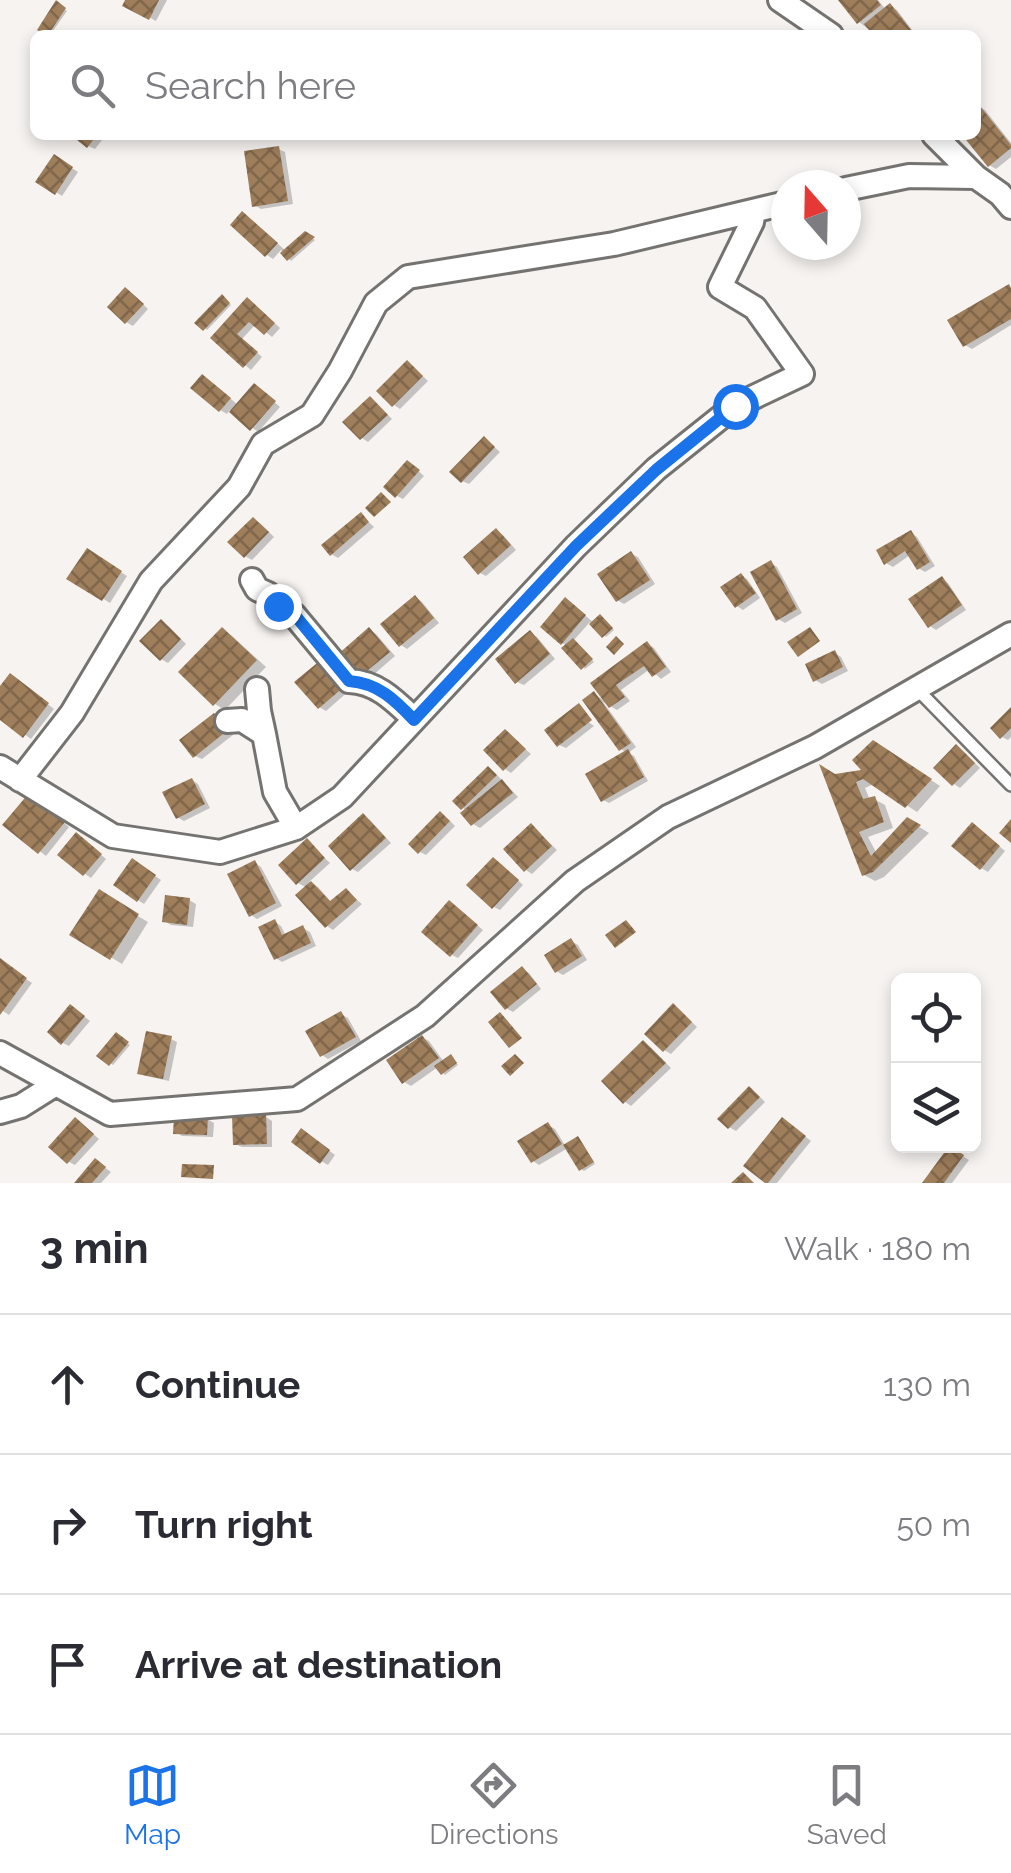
<!DOCTYPE html>
<meta charset="utf-8">
<style>
:root{--surface:#fff;--page:#f7f7f7;--text:#2b2b33;--muted:#7c7c81;--line:#e1e1e2;--accent:#1a73e8}
body{margin:0;font-family:Raleway,sans-serif;background:var(--page);color:var(--text)}
.controls{position:absolute;right:30px;bottom:30px;display:grid;overflow:hidden;border-radius:15px;box-shadow:0 5px 15px #0003}
.controls button{width:90px;height:90px;display:grid;place-items:center;padding:0;border:0;border-bottom:2px solid var(--line);background:var(--surface);color:var(--text);font:50px sans-serif}
.compass{position:absolute;left:771px;top:170px;width:90px;height:90px;border-radius:50%;background:var(--surface);box-shadow:0 5px 15px #0003;rotate:340deg}
.stop{position:absolute;width:30px;height:30px;margin:-22px;border:8px solid #1a73e8;border-radius:50%;background:#fff}
.stop.end{background:#1a73e8;border-color:#fff;box-shadow:0 2px 10px #0008}
.list{margin:0;padding:0;list-style:none}
h2{display:flex;justify-content:space-between;align-items:center;height:130px;margin:0;padding:0 40px;font-size:42px}
h2 small{font-size:32px;font-weight:400;color:var(--muted)}
.list li{display:grid;grid-template-columns:65px 1fr auto;gap:30px;align-items:center;box-sizing:border-box;height:140px;padding:0 40px;border-top:2px solid var(--line)}
.list b{display:block;font-size:38px;white-space:nowrap}
.list em{font-size:32px;font-style:normal;color:var(--muted)}
.icon{flex:none;width:55px;height:55px;fill:none;stroke:currentColor;stroke-width:2;stroke-linecap:round;stroke-linejoin:round}
.map{position:relative;flex:none;width:1011px;height:1183px;overflow:hidden}
.search{position:absolute;background:var(--surface);box-shadow:0 5px 15px #0003;left:30px;right:30px;top:30px;height:110px;display:flex;align-items:center;gap:25px;box-sizing:border-box;padding:0 35px;border-radius:15px;color:var(--muted);font-size:38px}
.sheet{height:550px;background:var(--surface)}
nav{display:flex;justify-content:space-around;align-items:center;box-sizing:border-box;height:140px;border-top:2px solid var(--line);background:var(--surface);font-size:28px;color:var(--muted)}
nav a{display:grid;justify-items:center;gap:5px}
nav .on{color:var(--accent)}
.map>svg:first-child{display:block}
.shadow{fill:#0003}
.building{fill:url(#building-cross-hatch)}
.lines{fill:none;stroke-linecap:round;stroke-linejoin:round}
.service-casing{stroke:#757370;stroke-width:16}
.minor-casing{stroke:#757370;stroke-width:28}
.service{stroke:#fff;stroke-width:11}
.minor{stroke:#fff;stroke-width:22}
.route{stroke:#1a73e8;stroke-width:12}
</style>
<div class="map">
<svg width="1011" height="1183" viewBox="0 0 1011 1183">
<defs>
<pattern id="building-cross-hatch" width="8" height="8" patternUnits="userSpaceOnUse" patternTransform="scale(2.5)"><rect width="8" height="8" fill="#9e7e5b"/><path d="M0 0l8 8M0 8l8-8" fill="none" stroke="#80664a"/></pattern>
</defs>
<rect width="100%" height="100%" fill="#f6f3f0"/>
<!-- shadow -->
<path class="shadow" d="M128,0H167L156,21L126,5Z
M842,0H878L886,10L890,6L897,10L916,35H876L859,22Z
M57,4L67,11L50,35L40,29Z
M978,106L985,110L1011,143V157L996,169L989,165L965,135H976V108Z
M83,135H106L95,149L88,146Z
M278,149L285,152L293,204L261,209L254,205Z
M55,157L78,172L62,196L39,181Z
M249,218L286,251L306,234L315,240L291,261L281,250L273,259L267,255Z
M1011,288V325L972,349L965,345Z
M132,294L148,309L133,326L126,322Z
M225,299L231,305L207,330L198,322Z
M254,304L280,328L272,337L256,324L242,339L262,357L251,370L213,338Z
M413,367L428,381L400,409L394,405Z
M209,380L238,405L261,390L280,407L258,432L230,410L227,414L220,410Z
M376,403L392,419L368,442L362,438Z
M490,443L500,452L469,484L462,481Z
M414,467L424,476L403,499L397,496Z
M361,515L374,527L338,558L331,554Z
M260,523L274,537L252,560L245,556Z
M497,531L503,535L516,550L486,576L480,573Z
M911,533L917,537L935,566L925,572L918,568L910,555L893,567L886,563Z
M88,551L127,576L110,603L70,578Z
M631,554L638,557L655,584L624,604L617,600Z
M771,563L777,567L802,613L785,623L778,619Z
M741,576L747,579L760,598L743,610L737,606Z
M942,579L948,583L966,610L936,630L930,626Z
M416,598L422,602L439,623L407,649L401,645Z
M572,604L594,623L603,618L614,630L606,637L590,622L574,640L594,662L585,669L568,646L562,643Z
M168,626L186,644L168,663L161,659Z
M222,630L232,636L266,667L225,710L215,704Z
M369,630L376,634L395,656L365,682L358,678Z
M530,633L537,637L555,659L524,685L517,682Z
M648,644L654,648L671,672L661,679L650,669L621,690L630,701L617,710L603,702L636,747L628,753L634,756L648,781L609,803L603,800L627,753L621,749L594,694L607,702L594,683Z
M835,653L841,657L848,671L822,684L815,680Z
M322,662L350,690L326,711L319,707Z
M17,680L54,709L31,739L0,717V690Z
M1011,710V737L1008,740L1002,737Z
M580,716L594,726L566,748L559,745Z
M221,720L233,735L202,759L195,756Z
M506,732L531,754L511,773L505,769Z
M884,749L940,786L917,812L874,784L865,788L870,800L874,799L885,805L893,828L868,837L877,854L908,820L929,833L884,877L875,881L864,875L835,777L866,772Z
M963,751L980,768L960,788L954,784Z
M489,769L495,773L502,780L500,781L508,786L518,797L480,828L473,824L467,810L462,808Z
M192,780L198,784L210,808L184,821L177,817Z
M36,800L69,827L46,856L6,825Z
M364,816L370,820L391,843L358,872L352,869Z
M447,818L455,826L426,855L420,852Z
M532,826L557,850L532,874L526,870Z
M979,829L1005,851L988,872L981,868Z
M83,839L106,859L91,878L85,874Z
M308,842L330,863L309,882L318,887L332,903L346,891L362,904L333,930L327,926L307,888L298,883Z
M133,861L161,880L144,904L138,900Z
M255,863L261,867L282,906L257,919L251,915Z
M500,863L523,885L500,910L494,907Z
M99,893L148,922L122,964L73,934Z
M189,900L196,904L193,927L171,925L164,921Z
M456,907L483,930L458,958L452,955Z
M275,922L281,926L286,936L303,928L310,932L316,946L282,962L276,958Z
M571,941L578,945L587,960L563,975L556,971Z
M0,962L32,983L9,1015L0,1009Z
M522,969L529,973L541,989L513,1012L506,1008Z
M680,1010L697,1027L671,1054L664,1050Z
M77,1011L90,1021L69,1046L63,1043Z
M341,1014L348,1018L361,1041L328,1059L322,1055Z
M116,1035L130,1045L113,1065L100,1055Z
M423,1038L429,1041L444,1062L453,1059L458,1065L445,1075L438,1067L411,1086L404,1082Z
M171,1039L177,1042L169,1081L146,1076L140,1072Z
M650,1047L671,1068L631,1106L625,1102Z
M756,1093L765,1102L736,1131L729,1127Z
M266,1117L272,1121V1147H242L235,1144Z
M207,1119L214,1123L213,1137L182,1136L176,1132Z
M82,1124L99,1139L75,1165L69,1162Z
M789,1124L811,1141L777,1183H769L747,1166Z
M548,1125L555,1129L566,1147L580,1140L595,1164L584,1171L581,1169L568,1148L539,1165L533,1161Z
M308,1135L335,1155L328,1165L321,1161Z
M951,1148L969,1160L952,1183H925Z
M96,1161L111,1172L101,1183H77Z"/>
<!-- building -->
<path class="building" d="M56,0L66,8L48,35H45L37,30Z
M125,0H159L149,20L122,6Z
M838,0H877L881,5L857,24Z
M890,3L915,35H873L864,24Z
M976,101L1011,145V148L988,167L962,135H976Z
M80,135H97L87,148L77,140Z
M279,146L288,201L252,207L244,151Z
M54,154L73,167L55,195L35,182Z
M242,211L278,243L265,257L230,225Z
M305,231L315,237L287,261L280,253Z
M1009,284L1011,288V319L963,347L947,320Z
M125,287L144,304L125,324L107,307Z
M222,294L230,303L203,331L194,323Z
M247,297L275,323L264,335L249,322L237,334L258,352L243,368L210,338Z
M407,360L423,376L392,407L376,391Z
M202,374L231,398L219,412L190,388Z
M254,383L276,401L250,431L229,412Z
M370,396L388,415L360,440L342,422Z
M484,436L495,447L461,483L449,472Z
M407,460L420,470L395,498L383,487Z
M381,492L391,502L374,517L365,508Z
M361,512L369,522L330,556L321,545Z
M253,517L269,532L244,558L227,542Z
M496,528L511,545L478,575L463,557Z
M911,530L930,562L917,570L905,551L884,565L876,550Z
M87,548L122,571L102,601L66,579Z
M631,551L650,580L616,602L597,574Z
M771,560L797,609L776,621L750,572Z
M741,573L756,593L735,608L720,587Z
M942,576L962,605L928,628L908,599Z
M415,595L434,618L399,647L380,624Z
M565,597L586,615L561,645L540,627Z
M600,614L613,628L602,638L589,624Z
M161,619L181,639L160,661L139,641Z
M222,627L257,660L213,706L178,672Z
M369,627L390,652L356,680L336,656Z
M810,627L820,641L798,657L787,642Z
M530,630L550,654L515,684L495,659Z
M616,636L624,644L614,655L606,647Z
M573,638L593,659L581,670L561,648Z
M647,641L666,667L652,677L644,666L616,685L625,697L609,708L590,683Z
M835,650L843,667L813,682L805,664Z
M322,659L345,686L318,709L294,682Z
M10,673L49,703L23,738L0,720V686Z
M594,691L631,743L619,751L582,700Z
M579,703L592,720L557,747L544,730Z
M1011,707V728L1000,739L990,728Z
M214,713L228,730L193,758L179,740Z
M505,729L526,749L503,771L483,750Z
M873,740L932,779L905,808L863,779L856,782L863,799L875,796L884,822L859,832L871,856L907,817L921,825L873,872L862,876L819,764L835,774L861,770L852,760Z
M956,744L975,763L952,786L933,768Z
M628,749L644,777L601,802L585,774Z
M488,766L497,775L461,810L452,801Z
M192,778L205,804L176,819L162,792Z
M502,779L513,793L471,826L460,813Z
M29,793L65,822L38,854L2,825Z
M440,811L450,821L418,854L408,844Z
M363,813L386,838L350,871L328,846Z
M1011,819V843L999,833Z
M972,822L1000,846L980,870L951,846Z
M531,823L552,846L524,872L503,849Z
M76,832L102,854L83,876L57,855Z
M307,838L325,858L296,885L278,865Z
M493,857L519,880L492,909L466,885Z
M132,858L156,875L137,902L113,885Z
M255,860L276,903L249,917L227,874Z
M311,881L330,901L346,888L357,900L325,928L295,895Z
M99,889L139,914L110,960L69,935Z
M165,895L190,898L187,925L162,922Z
M449,900L478,925L450,957L421,932Z
M275,919L282,935L303,925L311,943L274,960L258,927Z
M626,920L636,932L615,948L605,935Z
M571,938L582,956L555,973L544,955Z
M0,958L27,978L0,1015Z
M522,966L537,984L505,1010L490,992Z
M673,1003L692,1022L663,1052L644,1034Z
M70,1004L85,1016L61,1045L47,1032Z
M341,1011L356,1037L320,1057L305,1031Z
M500,1012L522,1038L509,1048L488,1022Z
M146,1031L172,1036L163,1079L137,1074Z
M116,1032L129,1042L109,1066L96,1056Z
M422,1035L439,1058L402,1084L386,1060Z
M643,1040L666,1063L623,1104L601,1081Z
M451,1054L457,1063L441,1075L434,1066Z
M515,1054L524,1063L510,1076L501,1066Z
M749,1086L760,1097L728,1129L717,1119Z
M266,1114L267,1144L233,1145L232,1115Z
M174,1116L208,1117L207,1135L173,1134Z
M75,1117L94,1134L67,1164L48,1147Z
M782,1117L806,1136L768,1183H765L743,1166Z
M548,1122L562,1144L531,1163L517,1141Z
M301,1128L330,1150L320,1164L291,1142Z
M578,1136L594,1162L579,1171L563,1145Z
M949,1146L964,1155L944,1183H922Z
M95,1158L106,1167L92,1183H74Z
M182,1164L214,1165L213,1179L181,1177Z
M743,1172L754,1183H731Z"/>
<g class="lines">
<!-- service casing -->
<g class="service-casing">
<path id="service" d="M916,688L1011,785"/>
</g>
<!-- minor casing -->
<g class="minor-casing">
<path id="minor" d="M780,0L831,35
M934,135L976,177
M846,189L909,176L976,177L1000,194L1011,207
M252,580L257,589L268,594L278,606L294,615L349,681C377,682 395,701 414,719
M257,689L259,711L264,734
M227,721L242,720L264,734L275,792L296,828
M0,767L113,836L220,852L296,828L342,797L576,546L656,469L735,406L802,374L755,308L720,287L752,222L754,211
M20,780L72,713L151,581L239,487L263,444L312,415L340,371L376,303L408,277L614,244L786,203
M0,1053L110,1114L297,1099L425,1016L575,881L668,817L815,747L1011,634
M0,1112L21,1106L56,1084"/>
</g>
<!-- service -->
<use href="#service" class="service"/>
<!-- minor -->
<use href="#minor" class="minor"/>
</g>
<g class="lines">
<!-- route -->
<path class="route" d="M278,606L294,614L349,681C378,683 395,700 414,720L576,546L656,470L735,406"/>
</g>
</svg>
<div class="controls">
<button><svg class="icon" aria-label="locate" viewBox="0 0 24 24"><circle cx="12" cy="12" r="6"/><path d="M12 2v4M12 18v4M2 12h4M18 12h4"/></svg></button>
<button><svg class="icon" aria-label="layers" viewBox="0 0 24 24"><path d="M12 4l9 5-9 5-9-5zM3 14l9 5 9-5"/></svg></button>
</div>
<svg class="compass" viewBox="-18 -18 36 36"><path d="M0-13l5 13h-10z" fill="#e53935"/><path d="M0 13l5-13h-10z" fill="#7c7c81"/></svg>
<div class="stop" style="left:735px;top:406px"></div>
<div class="stop end" style="left:278px;top:606px"></div>
<div class="search"><svg class="icon" aria-label="search" viewBox="0 0 24 24"><circle cx="10" cy="10" r="6"/><path d="M15 15l6 6"/></svg>Search here</div>
</div>
<section class="sheet">
<h2>3 min<small>Walk · 180 m</small></h2>
<ul class="list">
<li><svg class="icon" aria-label="ahead" viewBox="0 0 24 24"><path d="M12 20V5M6 11l6-6 6 6"/></svg><div><b>Continue</b></div><em>130 m</em></li>
<li><svg class="icon" aria-label="right" viewBox="0 0 24 24"><path d="M7 20v-9h11M14 6l5 5-5 5"/></svg><div><b>Turn right</b></div><em>50 m</em></li>
<li><svg class="icon" aria-label="arrive" viewBox="0 0 24 24"><path d="M6 21V4h12l-3 4 3 4H6"/></svg><div><b>Arrive at destination</b></div></li>
</ul>
</section>
<nav>
<a class="on"><svg class="icon" aria-label="map" viewBox="0 0 24 24"><path d="M3 6l6-2 6 2 6-2v14l-6 2-6-2-6 2zM9 4v14M15 6v14"/></svg>Map</a>
<a><svg class="icon" aria-label="directions" viewBox="0 0 24 24"><path d="M12 3l9 9-9 9-9-9zM9 14v-3h6M13 9l2 2-2 2"/></svg>Directions</a>
<a><svg class="icon" aria-label="saved" viewBox="0 0 24 24"><path d="M7 4h10v16l-5-4-5 4z"/></svg>Saved</a>
</nav>
